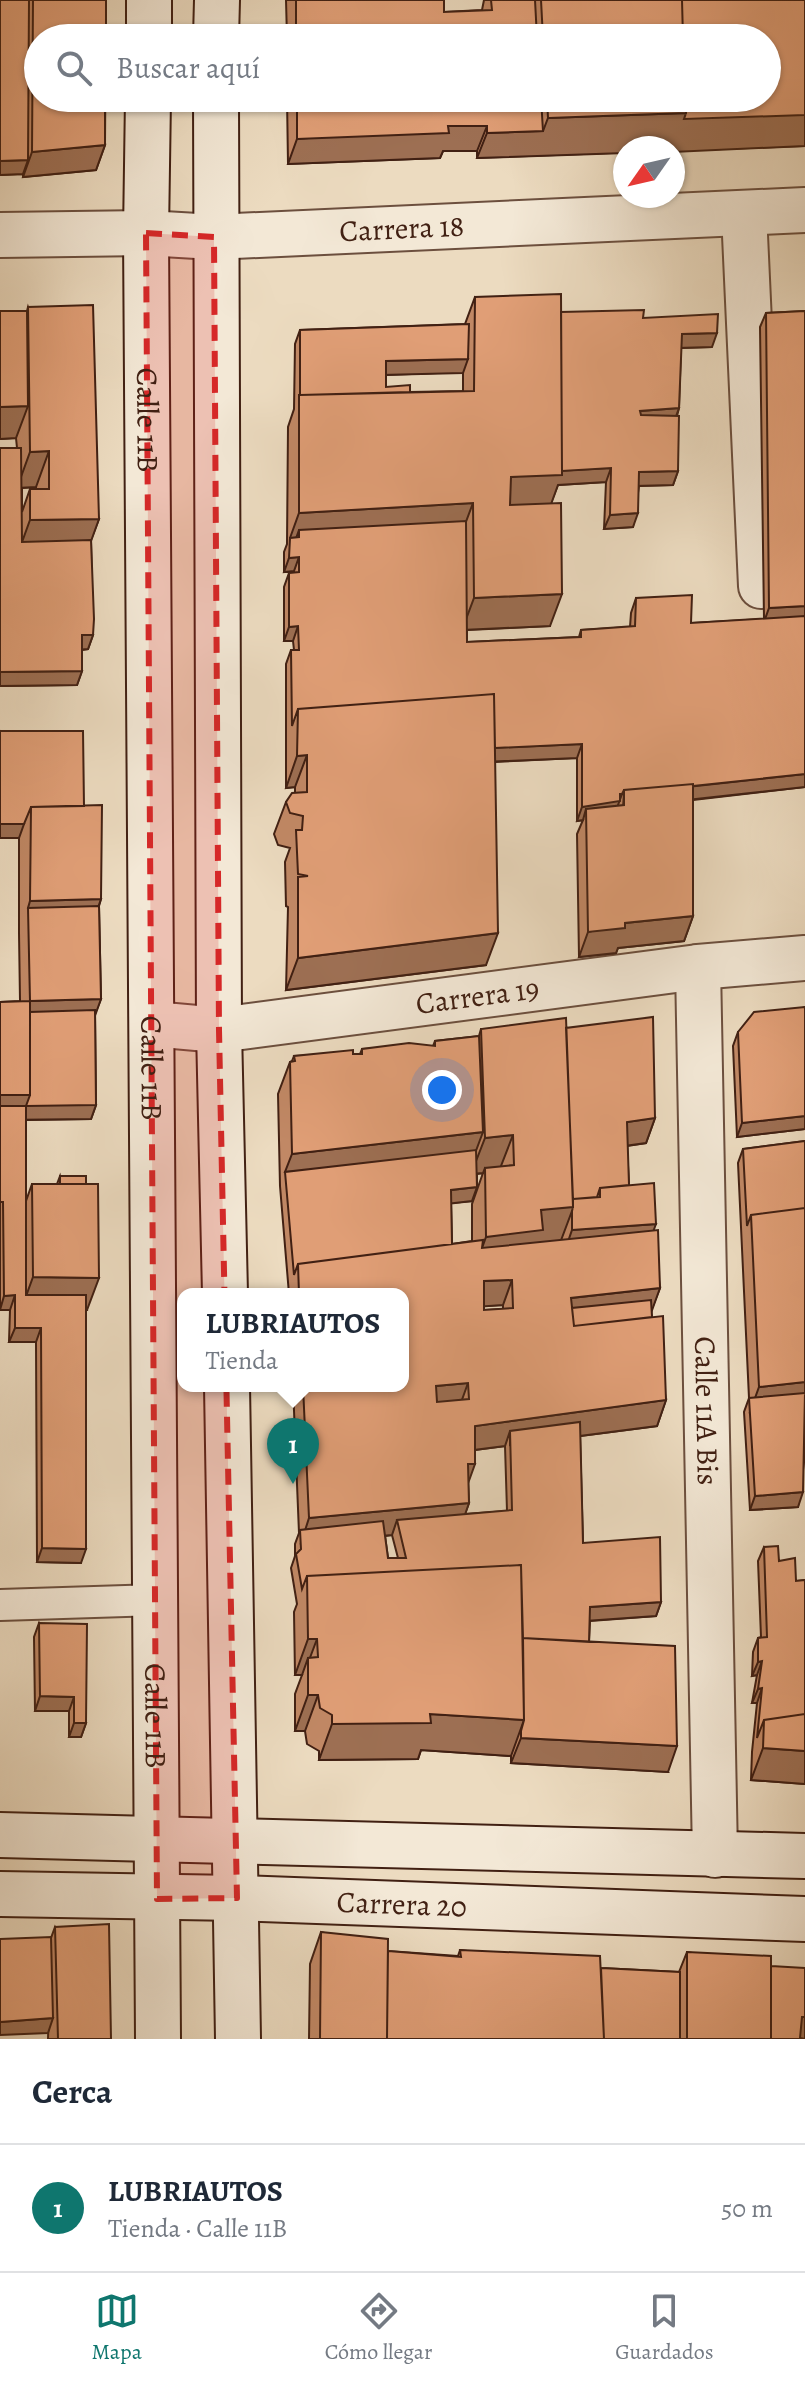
<!DOCTYPE html>
<html lang="es">
<meta charset="utf-8">
<style>
:root{--surface:#fff;--page:#f6f6f7;--text:#1f2937;--muted:#747a83;--line:#e0e1e3;--accent:#0f766e}
body{margin:0;font-family:Alegreya,serif;background:var(--page);color:var(--text)}
.compass{position:absolute;left:613px;top:136px;width:72px;height:72px;border-radius:50%;background:var(--surface);box-shadow:0 2px 6px #0004;rotate:236deg}
.you{position:absolute;left:442px;top:1090px;width:28px;height:28px;margin:-20px;border:6px solid #fff;border-radius:50%;background:#1a73e8;box-shadow:0 0 0 12px #1a73e833}
.badge{display:grid;place-items:center;width:52px;height:52px;border-radius:50%;background:var(--accent);color:#fff;font-size:26px;font-weight:700}
.pin{position:absolute;translate:-50% -66px;filter:drop-shadow(0 2px 4px #0008)}
.pin::after{content:'';position:absolute;top:42px;width:28px;height:24px;background:inherit;clip-path:polygon(0 0,100% 0,50% 100%)}
.popup{position:absolute;left:177px;top:1288px;width:232px;height:104px;box-sizing:border-box;display:grid;place-content:center;border-radius:16px;background:var(--surface);filter:drop-shadow(0 2px 6px #0005);font-size:26px;white-space:nowrap;color:var(--muted)}
.popup b{font-size:30px;color:var(--text)}
.popup::after{content:'';position:absolute;left:50%;top:100%;margin-left:-16px;border:16px solid transparent;border-top-color:var(--surface)}
.list{margin:0;padding:0;list-style:none}
h2{display:flex;justify-content:space-between;align-items:center;height:104px;margin:0;padding:0 32px;font-size:34px}
h2 small{font-size:26px;font-weight:400;color:var(--muted)}
.list li{display:grid;grid-template-columns:52px 1fr auto;gap:24px;align-items:center;box-sizing:border-box;height:128px;padding:0 32px;border-top:2px solid var(--line)}
.list b{display:block;font-size:30px;white-space:nowrap}
.list p{margin:0;font-size:26px;white-space:nowrap;color:var(--muted)}
.list em{font-size:26px;font-style:normal;color:var(--muted)}
.icon{flex:none;width:44px;height:44px;fill:none;stroke:currentColor;stroke-width:2;stroke-linecap:round;stroke-linejoin:round}
.map{position:relative;flex:none;width:805px;height:2039px;overflow:hidden}
.search{position:absolute;background:var(--surface);box-shadow:0 2px 6px #0004;left:24px;right:24px;top:24px;height:88px;display:flex;align-items:center;gap:20px;box-sizing:border-box;padding:0 28px;border-radius:44px;color:var(--muted);font-size:30px}
.sheet{height:232px;background:var(--surface)}
nav{display:flex;justify-content:space-around;align-items:center;box-sizing:border-box;height:112px;border-top:2px solid var(--line);background:var(--surface);font-size:22px;color:var(--muted)}
nav a{display:grid;justify-items:center;gap:4px}
nav .on{color:var(--accent)}
.map>svg:first-child{display:block}
.lines{fill:none;stroke-linecap:round;stroke-linejoin:round}
.lane-casing{stroke:#6c4f3e;stroke-width:34}
.street-casing{stroke:#6c4f3e;stroke-width:48}
.secondary-casing{stroke:#412013;stroke-width:48}
.lane{stroke:#f3e8d6;stroke-width:30}
.street{stroke:#f3e8d6;stroke-width:44}
.secondary{stroke:#f3e8d6;stroke-width:44}
.wall{fill:#c18865;stroke:#412013;stroke-width:2;fill-rule:evenodd}
.shaded-wall{fill:#9d6f53;stroke:#412013;stroke-width:2}
.building{fill:#e09e76;stroke:#412013;stroke-width:2;fill-rule:evenodd}
.marked{fill:#d62828;fill-opacity:0.2;stroke:#d62828;stroke-width:6;stroke-dasharray:16 10;stroke-linejoin:round}
.labels{text-anchor:middle;dominant-baseline:central;stroke-width:8;stroke-linejoin:round;paint-order:stroke}
.street-label{font-size:30px;fill:#412013;stroke:#f3e8d6}
</style>
<div class="map">
<svg width="805" height="2039" viewBox="0 0 805 2039">
<rect width="100%" height="100%" fill="#ecdbc0"/>
<filter id="stains"><feTurbulence type="fractalNoise" baseFrequency=".0025" numOctaves="4"/><feColorMatrix values="0 0 0 0 .2 0 0 0 0 .09 0 0 0 0 .02 0 0 0 .5 -.17"/></filter>
<radialGradient id="worn" r=".72"><stop offset=".6" stop-color="#630" stop-opacity="0"/><stop offset="1" stop-color="#630" stop-opacity=".3"/></radialGradient>
<g class="lines">
<!-- lane casing -->
<g class="lane-casing">
<path id="lane" d="M0,1605L157,1600"/>
</g>
<!-- street casing -->
<g class="street-casing">
<g id="street">
<path d="M744,213L761,586"/>
<path id="s1" d="M0,235L146,233L214,237L805,210"/>
<path id="s2" d="M698,967L715,1855"/>
<path id="s3" d="M152,1024L219,1030L698,967L805,958"/>
</g>
</g>
<!-- secondary casing -->
<g class="secondary-casing">
<g id="secondary">
<path d="M149,38V0"/>
<path d="M216,38L217,0"/>
<path id="s4" d="M148,98L146,233C151,835 153,1437 158,2039"/>
<path d="M216,98L219,1030L225,1294"/>
<path d="M227,1386L238,2039"/>
<path d="M0,1835L805,1856"/>
<path id="s5" d="M0,1894L237,1898L805,1919"/>
</g>
</g>
<!-- lane -->
<use href="#lane" class="lane"/>
<!-- street -->
<use href="#street" class="street"/>
<!-- secondary -->
<use href="#secondary" class="secondary"/>
</g>
<!-- wall -->
<path class="wall" d="M0,0H106L105,145L96,170L23,177V174L0,175Z
M286,0H444V12L482,10L484,0H805V146L477,158V151H443L440,158L288,164L287,98H767V38H287Z
M475,297L561,312L643,318L712,347L681,348L679,408L677,416L678,471L673,485L639,486L633,527L604,529L606,482L558,485L551,503L550,626L467,630V642L579,637L581,630L630,627L631,613L636,598L691,623L764,619L760,327L766,313L805,311V787L693,800V916L684,941L618,948L616,953L579,957L577,834L583,820L577,821V758L495,762L486,965L286,990L288,907L286,906L285,862L290,848L278,845L274,834L286,802L295,793V787L286,788V664L291,650H294L293,641H284V587L289,573H294V571L284,572V552L287,544L288,427L294,409L295,344L300,330L465,324ZM463,372V391L410,392L386,387V375Z
M28,307L99,519L91,540L93,635L88,649L82,650V671L77,685L0,686V448H17L16,438L0,439V311H27ZM36,487V489H30L22,512V488Z
M0,731L84,806L101,899L99,906L101,999L95,1014L96,1105L91,1119L26,1120V1201L32,1184H57L60,1176L87,1310H86L81,1563L37,1562L36,1342H9L10,1310H0V1002L20,1001L19,933V838Z
M805,1007V1129L737,1137L733,1046L738,1032Z
M566,1028L655,1118L646,1143L627,1146L629,1185L653,1230L660,1288L651,1311L666,1400L657,1426L580,1436L583,1543L661,1602L656,1616L590,1621L589,1642L668,1772L511,1763V1756L421,1750L418,1759L319,1760V1751L307,1744L305,1731H295V1694L302,1675H295L294,1612L297,1604L291,1568L295,1556V1544L299,1533L293,1386H403V1294H289L280,1186L278,1094L290,1062L292,1061L294,1056L360,1054L362,1049L433,1046L435,1041L479,1036L481,1029ZM483,1173L472,1204V1241L452,1244L451,1203L472,1201L477,1187V1174ZM503,1305V1309L484,1310V1306ZM505,1446L507,1511L465,1514L469,1503L468,1481L475,1450ZM392,1535L398,1558H388L385,1536Z
M805,1141V1455L798,1507L750,1510L744,1412L749,1398L738,1163L743,1149Z
M764,1547L779,1561L796,1581L805,1580V1784L751,1780L752,1752L757,1703H752L757,1675L752,1676L753,1652L758,1638L761,1637L758,1561Z
M39,1623L86,1723L81,1737H69V1711H35L34,1637Z
M55,1927L111,2039H48L51,1938Z
M321,1932L388,1951L458,1956L460,1950L601,1968L679,1972L687,1952L771,1966L805,2039H309L310,1964Z"/>
<!-- shaded-wall -->
<path class="shaded-wall" d="M686,113L805,115V146L673,152V148H625V153L477,158L487,133L543,131L548,118Z
M448,126H487L477,151H443L440,158L288,164L297,139Z
M105,145L96,170L23,177L32,152Z
M28,160L23,174L0,175V161Z
M717,333L712,347L677,348L682,334Z
M468,359L463,373L381,375L386,361Z
M28,406L16,438L0,439V407Z
M679,408L674,422L635,425L640,411Z
M49,451L36,487L17,488L30,452Z
M611,468L606,482L558,485L550,507L499,509L511,477L555,471Z
M678,471L673,485L634,486L639,472Z
M473,503L461,535L299,537V530L294,544L290,538L299,513Z
M638,513L633,527L604,529L610,515Z
M99,519L86,555L17,556L30,520Z
M299,557L294,571L284,572L289,558Z
M562,594L550,626L462,630L474,598Z
M805,606V620L764,622L769,608Z
M298,626L293,641H284L289,627Z
M82,635H93L88,649L76,650Z
M82,671L77,685L0,686V672Z
M582,744L577,758L483,762L488,748Z
M307,755L295,787L286,788L297,756Z
M805,774V787L623,807L624,794Z
M620,794H622L614,816L586,809L583,820L577,821L582,807Z
M0,824H24L19,838H0Z
M101,899L90,931L28,908L30,901Z
M693,916L684,941L618,948L616,953L579,957L588,932L625,923Z
M498,933L486,965L286,990L298,958Z
M101,999L92,1024L26,1012L30,1001Z
M0,1095H30L96,1105L91,1119L0,1120Z
M805,1116V1129L737,1137L742,1123Z
M655,1118L646,1143L617,1147L627,1122Z
M483,1132L471,1164L285,1172L292,1154Z
M513,1135L499,1171L485,1168L483,1173L471,1174L485,1138Z
M477,1187L472,1201L446,1204L451,1190Z
M629,1192L572,1211L560,1243L473,1273L486,1237L541,1210Z
M656,1224L644,1256L561,1262L572,1230Z
M33,1277L99,1278L87,1310H21Z
M512,1280L503,1305L475,1307L484,1281Z
M660,1288L651,1313L568,1322L571,1298Z
M15,1295L10,1310H0L4,1296Z
M15,1328H41L36,1342H9Z
M805,1382V1407L750,1412L759,1387Z
M468,1383L459,1408L427,1411L436,1386Z
M666,1400L657,1426L510,1445V1431L505,1446L466,1451L475,1426Z
M468,1464H475L466,1489Z
M803,1492L798,1507L750,1510L755,1496Z
M469,1503L460,1529L397,1520L392,1535L301,1543L309,1518Z
M42,1548L86,1549L81,1563L37,1562Z
M661,1602L656,1616L585,1621L590,1607Z
M308,1639H317L308,1663V1658L302,1675H295Z
M762,1661L757,1675L752,1676L758,1662Z
M762,1688L757,1703H752L758,1689Z
M308,1695H318L305,1731H295Z
M40,1696L74,1697L69,1711H35Z
M430,1714L524,1720L511,1756L421,1750L418,1759L319,1760L332,1724Z
M74,1723H86L81,1737H69Z
M521,1738L677,1746L668,1772L511,1763Z
M763,1748L805,1751V1784L751,1780Z
M802,2017H805V2039H794Z
M53,2018L48,2033L0,2035V2022Z"/>
<!-- building -->
<path class="building" d="M0,0H29L28,160L0,161Z
M33,0H106V38H38V98H105V145L32,152Z
M296,0H444V12L492,10L491,0H535L537,38H296Z
M541,0H682L683,38H543Z
M682,0H805V115L684,119L686,113V98H767V38H683Z
M297,98H541L543,131L487,133V126H448L449,133L297,139Z
M547,98H686V113L548,118Z
M561,294L562,475L511,477L510,505L561,503L562,594L474,598L473,503L299,513V395L474,391L475,297Z
M93,305L99,519L30,520V489H49V451L30,452L28,307Z
M644,310L643,318L718,314L717,333L682,334L679,408L640,411L641,415L679,416L678,471L639,472L638,513L610,515L611,468L562,471L561,312Z
M0,311H27L28,406L0,407Z
M805,311V606L769,608L766,313Z
M469,324L468,359L386,361V387L410,385V392L300,395V330Z
M0,448H21L22,542L91,540L94,619L93,635H82V671L0,672V679Z
M466,521L467,642L581,637V630L635,626L636,598L692,595L691,623L805,616V774L693,786V784L624,790L622,794H620V801L582,807V744L495,748L494,694L298,709L292,726L291,650H299L298,626L289,627V573L299,572V557L289,558L290,538L299,537V530Z
M494,694L498,933L298,958V877L308,876L298,874L296,830H302L303,816L290,813L286,802L292,793L307,792V755L297,756L298,709Z
M0,731H83L84,806L31,807L24,824H0Z
M693,784V916L625,923V928L588,932L586,809L624,805V790Z
M102,805L101,899L30,901L31,807Z
M99,906L101,999L30,1001L28,908Z
M30,1001V1095H0V1002Z
M805,1007V1116L742,1123L738,1032L754,1012Z
M95,1010L96,1105L26,1106L30,1095V1012Z
M653,1017L655,1118L627,1122L629,1185L600,1188L597,1197L573,1199L566,1028Z
M566,1018L573,1207L541,1210L543,1230L486,1237L485,1168L514,1165L513,1135L485,1138L481,1029Z
M479,1036L483,1132L292,1154L290,1062L295,1061L294,1056L353,1050V1054H362V1049L409,1043L435,1046V1041Z
M0,1106H26V1295H86V1549L42,1548L41,1328H15V1295L4,1296L3,1202H0Z
M805,1141V1208L751,1215L747,1226L743,1149Z
M476,1150L477,1187L451,1190L452,1244L298,1264L294,1275L285,1172Z
M60,1176H86V1184H60Z
M654,1183L656,1224L572,1230V1211L573,1207V1199L600,1197V1188Z
M32,1184H98L99,1278L33,1277Z
M805,1208V1382L759,1387L751,1215Z
M658,1230L660,1288L571,1298L574,1326L663,1316L666,1400L475,1426V1464H468L469,1503L309,1518L303,1386H403V1294H299L298,1264L483,1240L482,1248ZM512,1280L513,1308L484,1310V1281ZM468,1383L469,1399L437,1402L436,1386Z
M651,1300L652,1317L574,1326L572,1308Z
M805,1393L803,1492L755,1496L749,1398Z
M580,1422L583,1543L660,1537L661,1602L590,1607L589,1642L523,1638L521,1565L307,1576L302,1589L296,1554L301,1549L300,1530L383,1521L388,1558H406L397,1520L512,1510L510,1431Z
M778,1546L779,1561L795,1558L796,1581L805,1580V1714L764,1720L757,1738L762,1688L758,1689L762,1661L758,1662V1638L767,1637L764,1547Z
M521,1565L524,1720L430,1714L431,1723L332,1724V1715L320,1708L318,1695H308V1658L318,1657L317,1639H308L307,1576Z
M39,1623L87,1624L86,1723H74V1697L40,1696Z
M523,1638L675,1646L677,1746L521,1738V1731L524,1720Z
M805,1714V1751L763,1748L764,1720Z
M109,1924L111,2039H58L55,1927Z
M321,1932L388,1939L387,2039H320Z
M51,1937L53,2018L0,2022V1939Z
M460,1950L600,1956L604,2039H387L388,1951L461,1957Z
M687,1952L771,1956V2039H687Z
M771,1966L805,1968V2017H802L800,2038L805,2039H771Z
M601,1968L680,1972V2039H604Z"/>
<!-- marked area -->
<path class="marked" d="M146,233L214,237L219,1030L237,1898L157,1899Z"/>
<g class="labels">
<!-- street labels -->
<g class="street-label">
<text stroke="none"><textPath href="#s1" startOffset="402">Carrera 18</textPath></text>
<text stroke="none"><textPath href="#s4" startOffset="322">Calle 11B</textPath></text>
<text stroke="none"><textPath href="#s3" startOffset="328">Carrera 19</textPath></text>
<text stroke="none"><textPath href="#s4" startOffset="970">Calle 11B</textPath></text>
<text stroke="none"><textPath href="#s2" startOffset="444">Calle 11A Bis</textPath></text>
<text stroke="none"><textPath href="#s4" startOffset="1618">Calle 11B</textPath></text>
<text stroke="none"><textPath href="#s5" startOffset="402">Carrera 20</textPath></text>
</g>
</g>
<rect width="100%" height="100%" filter="url(#stains)"/>
<rect width="100%" height="100%" fill="url(#worn)"/>
</svg>
<svg class="compass" viewBox="-18 -18 36 36"><path d="M0-13l5 13h-10z" fill="#e53935"/><path d="M0 13l5-13h-10z" fill="#747a83"/></svg>
<div class="you"></div>
<div class="pin badge" style="left:293px;top:1484px">1</div>
<div class="popup"><b>LUBRIAUTOS</b>Tienda</div>
<div class="search"><svg class="icon" aria-label="search" viewBox="0 0 24 24"><circle cx="10" cy="10" r="6"/><path d="M15 15l6 6"/></svg>Buscar aquí</div>
</div>
<section class="sheet">
<h2>Cerca<small></small></h2>
<ul class="list">
<li><span class="badge">1</span><div><b>LUBRIAUTOS</b><p>Tienda · Calle 11B</p></div><em>50 m</em></li>
</ul>
</section>
<nav>
<a class="on"><svg class="icon" aria-label="map" viewBox="0 0 24 24"><path d="M3 6l6-2 6 2 6-2v14l-6 2-6-2-6 2zM9 4v14M15 6v14"/></svg>Mapa</a>
<a><svg class="icon" aria-label="directions" viewBox="0 0 24 24"><path d="M12 3l9 9-9 9-9-9zM9 14v-3h6M13 9l2 2-2 2"/></svg>Cómo llegar</a>
<a><svg class="icon" aria-label="saved" viewBox="0 0 24 24"><path d="M7 4h10v16l-5-4-5 4z"/></svg>Guardados</a>
</nav>
